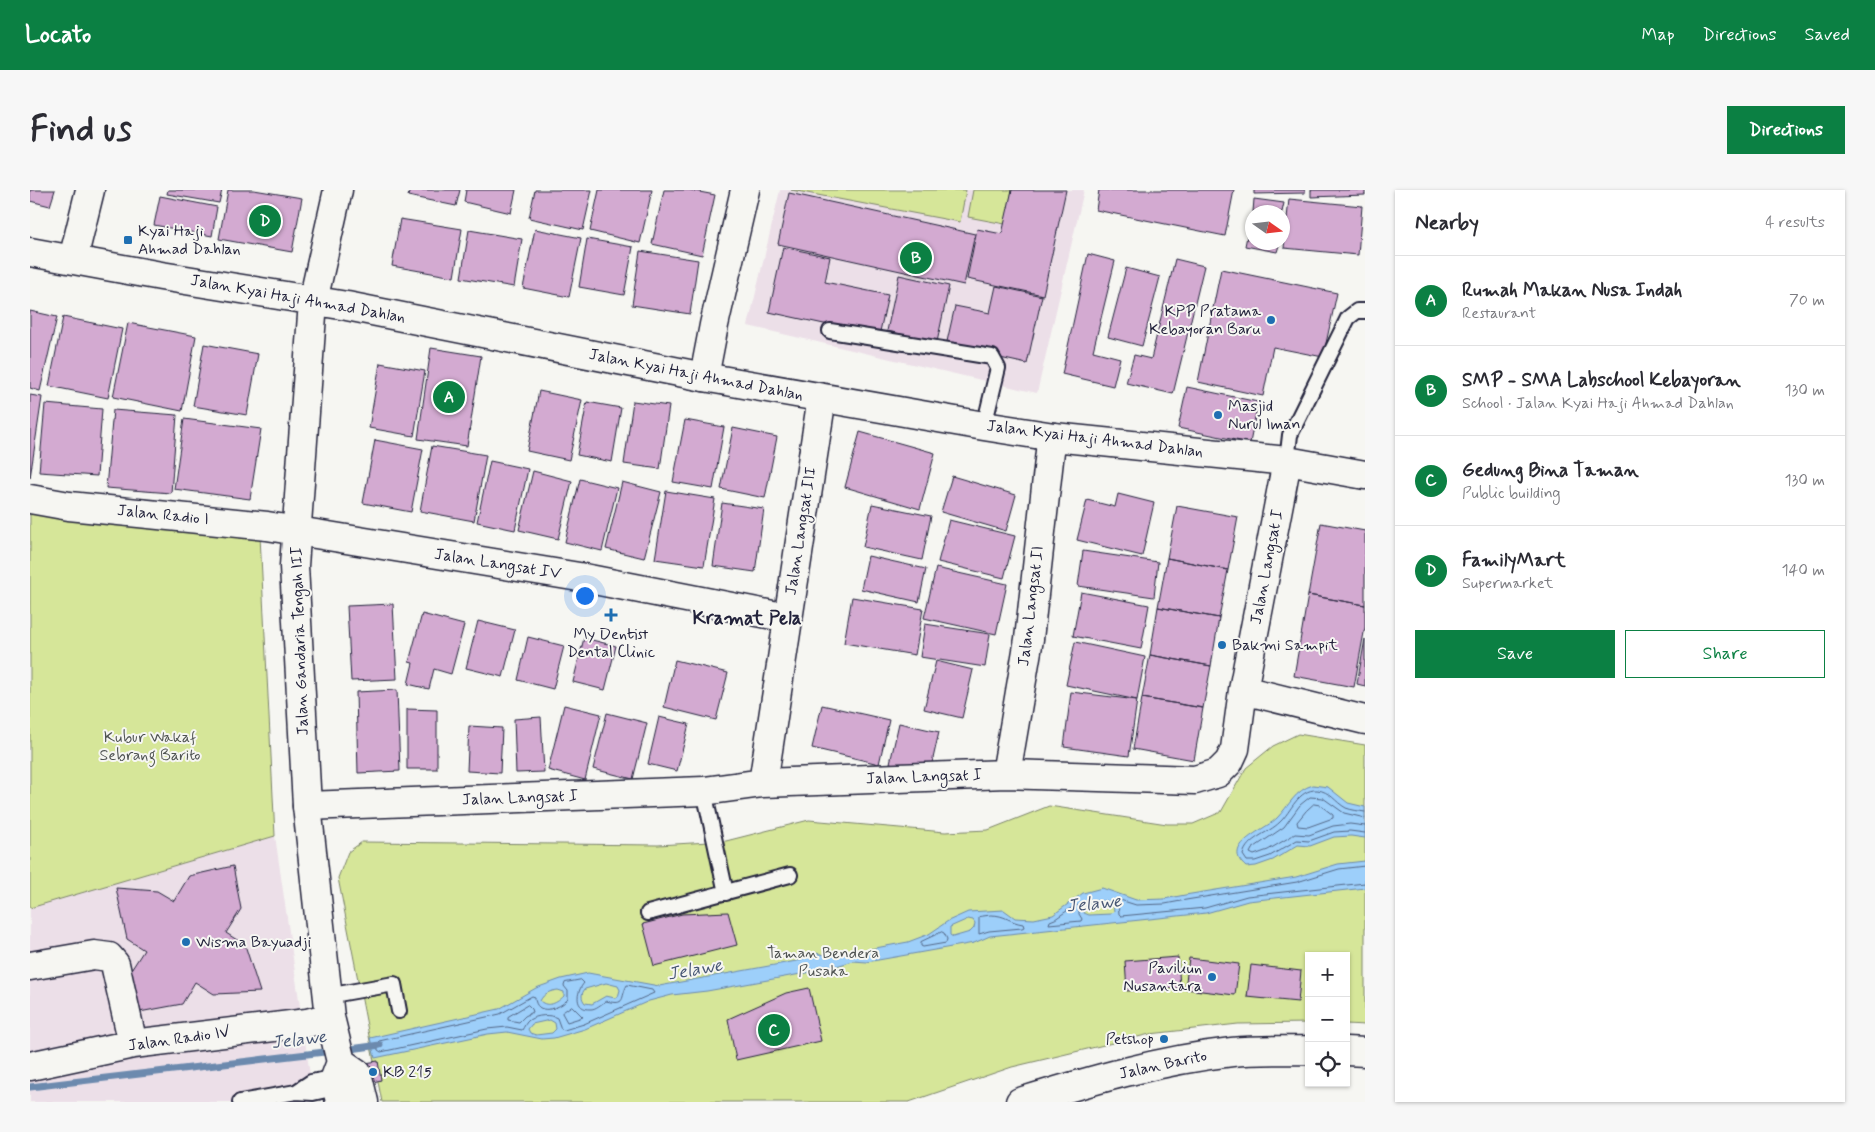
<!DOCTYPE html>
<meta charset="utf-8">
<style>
:root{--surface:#fff;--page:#f7f7f7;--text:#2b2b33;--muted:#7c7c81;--line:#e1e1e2;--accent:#0b8043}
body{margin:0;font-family:Mynerve,sans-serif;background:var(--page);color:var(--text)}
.controls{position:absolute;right:15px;bottom:15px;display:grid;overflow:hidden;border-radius:0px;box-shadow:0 1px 4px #0004}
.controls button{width:45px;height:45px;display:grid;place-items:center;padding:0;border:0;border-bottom:1px solid var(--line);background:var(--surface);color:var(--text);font:25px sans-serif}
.compass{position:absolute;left:1215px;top:15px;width:45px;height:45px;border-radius:50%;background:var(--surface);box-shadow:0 1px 4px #0004;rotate:104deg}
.you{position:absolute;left:554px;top:405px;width:18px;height:18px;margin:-12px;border:4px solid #fff;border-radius:50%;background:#1a73e8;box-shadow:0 0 0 8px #1a73e833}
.badge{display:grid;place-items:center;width:32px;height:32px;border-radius:50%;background:var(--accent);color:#fff;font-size:16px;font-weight:700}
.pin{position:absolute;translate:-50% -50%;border:2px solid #fff;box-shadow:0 1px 5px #0006}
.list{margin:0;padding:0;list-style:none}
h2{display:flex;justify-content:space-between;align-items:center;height:65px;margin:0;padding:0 20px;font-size:21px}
h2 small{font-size:16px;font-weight:400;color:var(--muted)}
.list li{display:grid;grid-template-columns:32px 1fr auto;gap:15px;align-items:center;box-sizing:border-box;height:90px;padding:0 20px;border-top:1px solid var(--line)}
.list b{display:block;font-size:19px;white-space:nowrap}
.list p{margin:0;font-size:16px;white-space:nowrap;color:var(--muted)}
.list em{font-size:16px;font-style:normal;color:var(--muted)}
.actions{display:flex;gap:10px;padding:15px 20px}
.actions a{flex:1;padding:11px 0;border:1px solid var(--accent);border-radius:0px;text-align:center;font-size:18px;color:var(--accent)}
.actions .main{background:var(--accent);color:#fff}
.icon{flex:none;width:28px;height:28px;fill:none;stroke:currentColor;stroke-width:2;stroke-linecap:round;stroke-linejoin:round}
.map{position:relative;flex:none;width:1335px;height:912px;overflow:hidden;border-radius:0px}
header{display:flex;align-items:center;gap:30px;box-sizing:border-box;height:70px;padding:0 25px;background:var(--accent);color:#fff}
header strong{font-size:24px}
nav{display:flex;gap:28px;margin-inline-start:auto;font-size:18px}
.intro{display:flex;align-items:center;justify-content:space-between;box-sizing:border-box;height:120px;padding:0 30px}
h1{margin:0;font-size:35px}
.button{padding:12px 22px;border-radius:0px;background:var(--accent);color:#fff;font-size:18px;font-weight:700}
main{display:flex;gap:30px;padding:0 30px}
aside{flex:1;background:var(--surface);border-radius:0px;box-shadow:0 1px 4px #0004}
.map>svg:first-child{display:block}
.built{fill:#ecdfe8}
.green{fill:#d6e699;stroke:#7c846a}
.water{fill:#9dcffa;stroke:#6c8aae;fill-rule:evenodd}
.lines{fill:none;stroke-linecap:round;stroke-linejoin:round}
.shore{stroke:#536787;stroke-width:1}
.stream{stroke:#6c8aae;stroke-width:7}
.building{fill:#d3aad1;stroke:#22223b}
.lane-casing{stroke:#22223b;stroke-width:18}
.street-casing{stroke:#22223b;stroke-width:31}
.secondary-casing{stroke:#22223b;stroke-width:31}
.lane{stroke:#f6f6f2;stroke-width:14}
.street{stroke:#f6f6f2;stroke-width:28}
.secondary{stroke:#f6f6f2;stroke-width:28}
.poi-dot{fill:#1f6fb2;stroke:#f6f6f2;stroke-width:2}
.labels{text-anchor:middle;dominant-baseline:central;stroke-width:4;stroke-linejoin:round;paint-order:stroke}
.poi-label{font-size:16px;fill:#22223b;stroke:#f6f6f2;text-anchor:start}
.street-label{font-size:16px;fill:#22223b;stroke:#f6f6f2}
.park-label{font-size:16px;fill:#4f5352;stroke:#f6f6f2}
.water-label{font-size:18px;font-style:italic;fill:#475674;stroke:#f6f6f2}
.quarter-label{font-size:19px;font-weight:bold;fill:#22223b;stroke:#f6f6f2}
</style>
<header>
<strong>Locato</strong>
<nav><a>Map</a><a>Directions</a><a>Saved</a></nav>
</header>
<div class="intro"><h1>Find us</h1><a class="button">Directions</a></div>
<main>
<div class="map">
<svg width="1335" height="912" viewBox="0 0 1335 912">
<rect width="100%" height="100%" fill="#f6f6f2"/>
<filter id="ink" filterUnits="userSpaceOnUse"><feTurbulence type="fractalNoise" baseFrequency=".02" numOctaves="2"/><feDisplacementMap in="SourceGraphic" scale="10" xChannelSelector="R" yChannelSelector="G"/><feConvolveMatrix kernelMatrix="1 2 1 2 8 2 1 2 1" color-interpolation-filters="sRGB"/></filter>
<g filter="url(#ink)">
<!-- built -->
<path class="built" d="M750,0H1054L1007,203L718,136Z
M245,646L284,912H0V718Z"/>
<!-- green -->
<path class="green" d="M761,0H936L930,32Z
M943,0H982L975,34L938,27Z
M0,319L230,346L245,646L0,718Z
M1268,544L1335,555V835L1316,834V766H1279V833L1208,834L1120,844L982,877L879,912H352L308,688L318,662L332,652L628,655L696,651L779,630L915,642L958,640L1019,616L1137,634H1163L1191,622L1216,578L1243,556Z"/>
<!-- water -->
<path class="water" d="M1283,595L1298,597L1318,613L1335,617V648L1321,646L1304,647L1280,656L1268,655L1243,670L1226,676L1216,677C1190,655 1234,641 1247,628C1259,616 1265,600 1283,595Z
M1335,671V698L1218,711L1176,723L960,746L944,753L837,772L823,771L793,780L677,801L642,805L619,811L555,839L524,848L512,849L477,842L458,844L345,868L340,848L469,819L506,798L531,789L558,783L629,796L772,770L776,764L785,763L802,766L878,752L899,744L918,731L938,722L974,720L985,728L1004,729L1023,725L1053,703L1072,698L1106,710L1134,709L1155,705L1266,687L1308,674ZM1063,711H1077L1083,715L1084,721L1081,724L1059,725L1054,723V718ZM938,729L943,730L945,733L944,738L940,742L923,747L920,745V737ZM576,793L588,796L590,800L588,807L585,808L576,806L562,814L555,813C551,808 551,804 555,799ZM528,800L534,802V806C527,813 518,818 510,811C514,803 520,801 528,800ZM520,830L525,833L526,839L522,843L506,845L500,843L498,839L502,834Z"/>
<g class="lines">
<!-- shore -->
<path class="shore" d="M1284,614L1290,615L1303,625V628L1278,637L1268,636L1267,632L1276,621Z
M1335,622C1329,621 1321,620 1316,618C1305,612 1300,601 1287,600C1268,599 1261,622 1250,632C1238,644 1217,648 1213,665L1217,671H1225L1240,666L1267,650L1279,651L1304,642L1320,641L1335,643
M1335,628L1314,623L1293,608L1280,607L1270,615L1254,637L1222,659L1220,663L1224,665L1238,660L1265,644L1279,645L1303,636L1320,634L1335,636
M1335,676L1309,679L1267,692L1156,710L1135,714L1106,715L1090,710L1088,712L1089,724L1091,726L1175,718L1217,706L1335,693
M1046,715L1049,716V724L1052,729L1051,731L1019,734L1020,731L1025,729Z
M961,725C976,725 979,732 993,734L994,737L992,738L959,741L949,744V727Z
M912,742L914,743L917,749L916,753L893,757L891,756V752Z
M551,790L554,793C546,802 544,820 561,819C566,819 571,814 576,811C597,816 590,808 597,795L622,800L624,803L554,834L534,840L531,839L527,828C520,824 507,825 499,830C496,832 494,837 492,840L477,837L457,839L351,862L348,860L347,853L349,851L470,824L502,806L505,807C505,827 530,819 538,809V801L534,796L535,793Z
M498,815L502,819L503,822L495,826L489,832L478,830V827Z
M542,816L553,827L537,832L532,823Z"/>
<!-- stream -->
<path class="stream" d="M313,860L350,855
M0,897L303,861"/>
</g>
<!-- building -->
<path class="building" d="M0,0H25L20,16L0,11Z
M138,0H192L189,13L137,4Z
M198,0H224L272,8L262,62L189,49Z
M380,0H430L426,16L378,6Z
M436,0H486L481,23L434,12Z
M505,0H562L553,40L499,28Z
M569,0H622L610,53L560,41Z
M634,0H659L685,5L672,65L622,54Z
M982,0H1036L1013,105L937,89L947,39L972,44Z
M1069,0H1204L1195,46L1066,20Z
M1224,0H1275V3L1224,4Z
M1281,0H1335V5L1281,7Z
M759,3L945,44L934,95L748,54Z
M130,6L187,17L182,46L124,35Z
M1224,9L1254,13L1252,22H1223Z
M1259,9L1332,16L1328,65L1254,58Z
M370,29L432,39L424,87L362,76Z
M1219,36H1222V52H1250L1247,62L1215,56Z
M505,39L551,48L539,107L493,98Z
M439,40L492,49L484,97L431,88Z
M557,49L603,57L594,105L549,97Z
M753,57L800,67L795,92L858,105L849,146L739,122Z
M610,61L668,70L660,124L602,115Z
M1058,64L1085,71L1063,161L1090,168L1083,196L1032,184Z
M1145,69L1174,76L1143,204L1096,193L1104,165L1121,169Z
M1096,78L1130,87L1112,156L1078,147Z
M1191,79L1307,103L1293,167L1243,157L1233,206L1168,192Z
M869,85L919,96L907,152L857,141Z
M966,96L1012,106L997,174L916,156L925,116L960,123Z
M0,121L27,127L10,201L0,198Z
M33,127L92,139L78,208L19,196Z
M98,133L166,146L152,221L83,207Z
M174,154L228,164L217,225L163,216Z
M401,158L451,166L437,256L388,249Z
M350,173L395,181L384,246L339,238Z
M1157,197L1228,212L1220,253L1148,238Z
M509,201L552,210L539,270L497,261Z
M0,205L12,207L0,288Z
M603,211L639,216L630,279L594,274Z
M557,212L591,218L582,272L547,265Z
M15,214L72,219L67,286L9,282Z
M83,220L147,225L141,303L76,298Z
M154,229L231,239L220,309L144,299Z
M655,230L694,237L683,299L643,292Z
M703,238L747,247L735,308L691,299Z
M830,242L905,263L890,319L815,297Z
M345,250L393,259L381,322L333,313Z
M402,256L456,265L444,331L390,321Z
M460,271L498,279L485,340L447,332Z
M503,281L542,291L528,349L489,340Z
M922,286L986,305L976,341L911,322Z
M550,289L587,298L572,361L535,352Z
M592,292L631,302L614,368L576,359Z
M636,301L685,309L674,376L625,369Z
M1088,304L1124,313L1112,366L1047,350L1057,310L1085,317Z
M692,313L734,319L725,382L683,376Z
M842,314L901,326L892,370L833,357Z
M1147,316L1208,327L1198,380L1137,368Z
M919,330L985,346L974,388L908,372Z
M1291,333L1335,341V415L1278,405Z
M1053,361L1128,372L1124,407L1048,396Z
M838,366L896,379L889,412L831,399Z
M1137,368L1198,380L1189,428L1128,417Z
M906,378L977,394L966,444L894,428Z
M1051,402L1119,415L1111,459L1043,446Z
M1278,405L1335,415V437L1324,497L1264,486Z
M822,407L893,419L885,465L814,453Z
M363,414L367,489L321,491L317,416Z
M1128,417L1189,428L1181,476L1120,465Z
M392,424L434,435L421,484L404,479L399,499L378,494L383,473L379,472Z
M448,431L485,440L473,487L436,478Z
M895,434L960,444L955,477L890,467Z
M498,447L534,456L523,499L488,490Z
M554,448L586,456L575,500L543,492Z
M1335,449V496L1327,494Z
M1045,452L1115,467L1107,510L1036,495Z
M1120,465L1181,476L1173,518L1112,508Z
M645,470L698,483L686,530L634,517Z
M906,471L943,480L932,528L894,519Z
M367,500L370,581L328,583L326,502Z
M1041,502L1107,510L1099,566L1034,557Z
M1112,508L1173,518L1164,570L1103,559Z
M534,515L571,524L555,590L518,580Z
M792,515L859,530L849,574L782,558Z
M377,519L407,520V579H377Z
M577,523L617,533L603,589L563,579Z
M511,527L514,582L486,583L484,529Z
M629,527L659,534L647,581L618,574Z
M869,533L909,542L900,582L860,573Z
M439,536L472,538L470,583L437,581Z
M203,676L211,719L196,743L215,755L230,802L184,804L165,792L152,814L104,823L100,782L114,760L97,749L86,698L127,701L144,711L159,686Z
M698,722L707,755L624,776L613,734L652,724Z
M1148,767L1150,798L1097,801L1095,771Z
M1159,768L1209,774L1205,805L1155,799Z
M1221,775L1271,781L1268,812L1217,807Z
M779,798L791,851L706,870L698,829L756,803Z
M348,871L351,890L339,893L335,873Z"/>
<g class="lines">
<!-- lane casing -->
<g class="lane-casing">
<path id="lane" d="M800,141L962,167L968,178L954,236
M1257,271L1260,245L1318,128L1327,121H1335
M674,601L696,703
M618,723L760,685
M297,806L364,794L369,821
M266,902L281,892L309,887
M210,912L266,902L283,903L310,897"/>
</g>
<!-- street casing -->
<g class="street-casing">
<path id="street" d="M43,69L60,0
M674,187L684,135L715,0
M0,309L39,316L237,336L549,387L758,428
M1213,500L1335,530
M976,584L999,449L1020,261L1024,247
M733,593L790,220L794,209
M277,616L674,601L733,593L976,584L1165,590L1188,583L1199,572L1205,559L1213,500L1257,271
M0,776L64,765L79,767L85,774L103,854
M0,876L103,854L277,833L300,827"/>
</g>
<!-- secondary casing -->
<g class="secondary-casing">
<path id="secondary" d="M308,0L283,111L264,376L277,616L300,827L311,872L327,883L334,912
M0,62L131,86L317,116L674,187L954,236L1024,247L1257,271L1335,285
M1316,861L1335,862
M310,912L305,888L311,872
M990,912C1059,891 1130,870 1202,862C1227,859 1253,861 1279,860"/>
</g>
<!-- lane -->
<use href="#lane" class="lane"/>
<!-- street -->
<use href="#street" class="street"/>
<!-- secondary -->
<use href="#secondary" class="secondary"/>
</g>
</g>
<!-- markers -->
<g class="poi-dot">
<rect x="93" y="45" width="10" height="10" rx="2.5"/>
<circle cx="1241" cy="130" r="5"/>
<circle cx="1188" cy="225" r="5"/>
<path d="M578.5 417.5h5v5h5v5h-5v5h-5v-5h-5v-5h5z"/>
<circle cx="1192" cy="455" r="5"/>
<circle cx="156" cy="752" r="5"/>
<circle cx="1182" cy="787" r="5"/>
<circle cx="1134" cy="849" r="5"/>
<circle cx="343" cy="882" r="5"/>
</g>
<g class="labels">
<!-- poi labels -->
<g class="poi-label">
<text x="108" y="41">Kyai Haji<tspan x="108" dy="18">Ahmad Dahlan</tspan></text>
<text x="1231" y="121" text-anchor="end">KPP Pratama<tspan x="1231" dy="18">Kebayoran Baru</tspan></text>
<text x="1198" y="216">Masjid<tspan x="1198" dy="18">Nurul Iman</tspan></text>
<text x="581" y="444" text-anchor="middle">My Dentist<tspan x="581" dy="18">Dental Clinic</tspan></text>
<text x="1202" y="455">Bakmi Sampit</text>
<text x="166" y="752">Wisma Bayuadji</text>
<text x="1172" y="778" text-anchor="end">Paviliun<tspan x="1172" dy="18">Nusantara</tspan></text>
<text x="1124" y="849" text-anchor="end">Petshop</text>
<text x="353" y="882">KB 215</text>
</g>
<!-- street labels -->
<g class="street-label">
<text transform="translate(268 109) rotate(10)">Jalan Kyai Haji Ahmad Dahlan</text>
<text transform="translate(666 185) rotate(11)">Jalan Kyai Haji Ahmad Dahlan</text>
<text transform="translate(1065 249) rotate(7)">Jalan Kyai Haji Ahmad Dahlan</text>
<text transform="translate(133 325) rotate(6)">Jalan Radio I</text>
<text transform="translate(771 341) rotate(-81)">Jalan Langsat III</text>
<text transform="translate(468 374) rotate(9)">Jalan Langsat IV</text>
<text transform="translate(1237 377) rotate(-79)">Jalan Langsat I</text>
<text transform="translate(1001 416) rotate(-83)">Jalan Langsat II</text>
<text transform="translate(270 451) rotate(-92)">Jalan Gandaria Tengah III</text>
<text transform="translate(894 587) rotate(-2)">Jalan Langsat I</text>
<text transform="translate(490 608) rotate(-2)">Jalan Langsat I</text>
<text transform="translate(149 849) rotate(-8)">Jalan Radio IV</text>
<text transform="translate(1133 875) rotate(-12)">Jalan Barito</text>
</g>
<!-- park labels -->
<g class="park-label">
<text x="120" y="547">Kubur Wakaf<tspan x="120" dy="18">Sebrang Barito</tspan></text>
<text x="793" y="763">Taman Bendera<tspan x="793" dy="18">Pusaka</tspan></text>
</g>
<!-- water labels -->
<g class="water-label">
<text transform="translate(1064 714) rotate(-6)">Jelawe</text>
<text transform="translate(665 780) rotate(-10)">Jelawe</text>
<text transform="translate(269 850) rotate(-7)">Jelawe</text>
</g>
<!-- quarter labels -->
<g class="quarter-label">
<text x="717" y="428">Kramat Pela</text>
</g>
</g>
</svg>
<div class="controls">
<button>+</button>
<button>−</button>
<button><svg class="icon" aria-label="locate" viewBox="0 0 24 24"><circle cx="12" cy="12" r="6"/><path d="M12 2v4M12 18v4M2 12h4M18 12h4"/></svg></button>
</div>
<svg class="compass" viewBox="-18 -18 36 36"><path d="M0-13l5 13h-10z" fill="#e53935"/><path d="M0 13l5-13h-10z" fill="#7c7c81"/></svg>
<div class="you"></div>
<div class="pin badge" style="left:419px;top:207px">A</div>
<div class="pin badge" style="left:886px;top:68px">B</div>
<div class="pin badge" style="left:744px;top:840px">C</div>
<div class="pin badge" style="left:235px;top:31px">D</div>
</div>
<aside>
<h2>Nearby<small>4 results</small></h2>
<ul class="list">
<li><span class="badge">A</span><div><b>Rumah Makan Nusa Indah</b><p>Restaurant</p></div><em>70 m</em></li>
<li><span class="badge">B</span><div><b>SMP - SMA Labschool Kebayoran</b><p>School · Jalan Kyai Haji Ahmad Dahlan</p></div><em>130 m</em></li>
<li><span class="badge">C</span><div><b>Gedung Bina Taman</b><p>Public building</p></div><em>130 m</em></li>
<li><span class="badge">D</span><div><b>FamilyMart</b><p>Supermarket</p></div><em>140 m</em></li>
</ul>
<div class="actions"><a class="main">Save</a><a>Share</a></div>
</aside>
</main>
